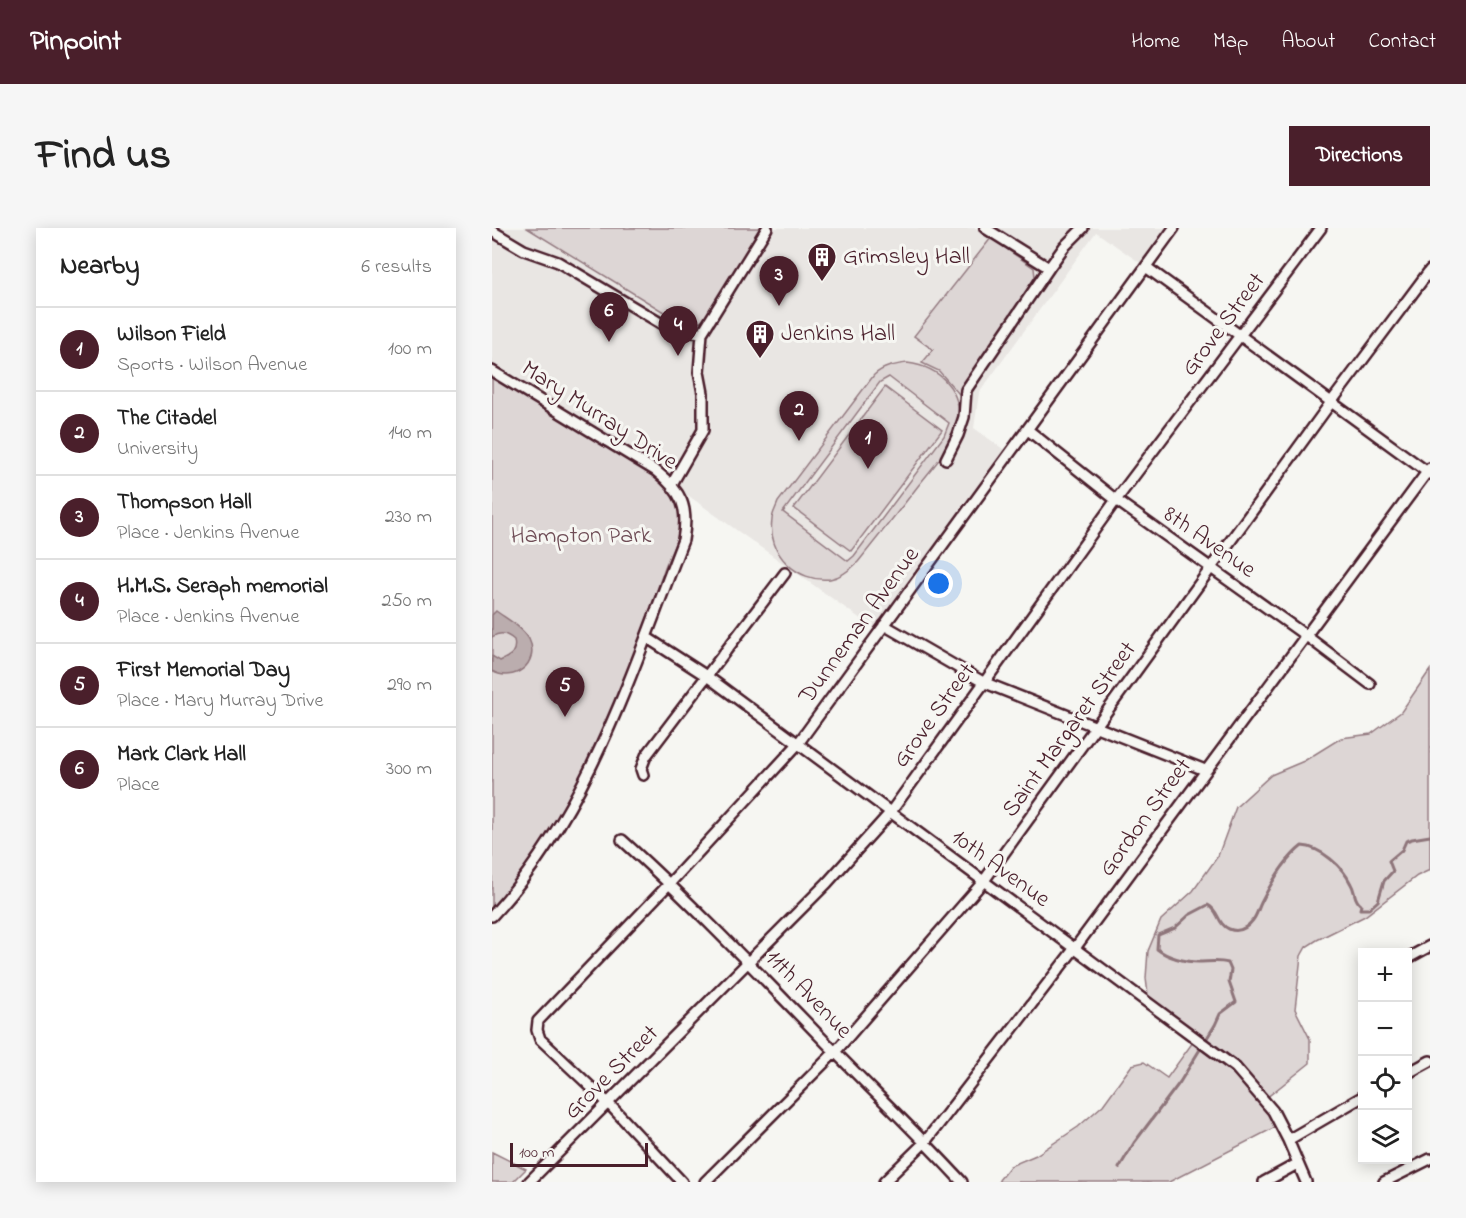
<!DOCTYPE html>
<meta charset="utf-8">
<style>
:root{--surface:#fff;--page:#f6f6f6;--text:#222;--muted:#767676;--line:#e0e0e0;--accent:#4a1f2b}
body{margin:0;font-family:"Indie Flower",sans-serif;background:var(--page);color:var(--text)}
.controls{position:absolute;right:18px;bottom:18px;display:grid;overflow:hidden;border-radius:0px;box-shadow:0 3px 15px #0003}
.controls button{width:54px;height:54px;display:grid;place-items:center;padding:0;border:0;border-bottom:2px solid var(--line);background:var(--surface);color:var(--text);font:30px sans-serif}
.scale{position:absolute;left:18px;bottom:15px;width:138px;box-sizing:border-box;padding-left:6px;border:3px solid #4a1f2b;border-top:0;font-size:16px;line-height:21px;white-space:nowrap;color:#4a1f2b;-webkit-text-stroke:4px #f6f6f2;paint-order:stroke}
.you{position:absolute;left:447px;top:356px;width:21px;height:21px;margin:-15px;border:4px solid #fff;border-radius:50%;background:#1a73e8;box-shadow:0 0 0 9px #1a73e833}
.badge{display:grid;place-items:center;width:39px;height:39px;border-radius:50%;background:var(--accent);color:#fff;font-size:20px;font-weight:700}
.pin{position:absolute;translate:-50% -50px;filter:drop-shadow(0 2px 3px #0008)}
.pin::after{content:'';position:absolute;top:32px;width:21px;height:18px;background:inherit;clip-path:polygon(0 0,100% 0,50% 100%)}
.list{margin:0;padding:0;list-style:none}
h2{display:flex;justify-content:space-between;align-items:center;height:78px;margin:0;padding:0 24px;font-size:26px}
h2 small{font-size:20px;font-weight:400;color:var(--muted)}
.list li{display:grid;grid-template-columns:39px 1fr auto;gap:18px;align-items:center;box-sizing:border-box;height:84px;padding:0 24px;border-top:2px solid var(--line)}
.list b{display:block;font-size:22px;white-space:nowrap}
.list p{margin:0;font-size:20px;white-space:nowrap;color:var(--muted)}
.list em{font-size:20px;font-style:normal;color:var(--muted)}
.icon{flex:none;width:33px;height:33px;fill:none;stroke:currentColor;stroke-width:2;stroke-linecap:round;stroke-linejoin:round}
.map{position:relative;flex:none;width:938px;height:954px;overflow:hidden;border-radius:0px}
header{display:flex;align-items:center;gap:36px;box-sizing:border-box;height:84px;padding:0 30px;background:var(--accent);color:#fff}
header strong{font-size:28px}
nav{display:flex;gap:33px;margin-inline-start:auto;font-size:21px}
.intro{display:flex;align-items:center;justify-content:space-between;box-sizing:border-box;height:144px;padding:0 36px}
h1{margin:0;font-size:42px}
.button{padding:15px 27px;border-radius:0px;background:var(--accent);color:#fff;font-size:21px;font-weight:700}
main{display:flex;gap:36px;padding:0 36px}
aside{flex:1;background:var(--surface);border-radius:0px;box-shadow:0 3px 15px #0003}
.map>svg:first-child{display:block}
.built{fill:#e9e6e3}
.green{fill:#ddd6d5;stroke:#947a80;stroke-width:1.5;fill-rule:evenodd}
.water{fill:#bbadae;stroke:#8e747a;stroke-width:1.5}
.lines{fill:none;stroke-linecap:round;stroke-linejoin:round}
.stream{stroke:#8e747a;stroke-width:3}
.minor-casing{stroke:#4a1f2b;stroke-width:14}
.minor{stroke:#f6f6f2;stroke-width:9}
.labels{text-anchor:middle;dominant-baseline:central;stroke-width:6;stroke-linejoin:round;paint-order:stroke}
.poi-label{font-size:24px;fill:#4a1f2b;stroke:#f6f6f2;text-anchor:start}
.street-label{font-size:24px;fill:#4a1f2b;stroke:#f6f6f2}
.park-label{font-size:24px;fill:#6f4d56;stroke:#f6f6f2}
</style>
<header>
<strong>Pinpoint</strong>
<nav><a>Home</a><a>Map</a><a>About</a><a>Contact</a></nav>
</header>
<div class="intro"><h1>Find us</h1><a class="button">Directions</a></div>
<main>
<aside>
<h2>Nearby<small>6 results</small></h2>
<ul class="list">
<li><span class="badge">1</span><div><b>Wilson Field</b><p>Sports · Wilson Avenue</p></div><em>100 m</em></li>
<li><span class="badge">2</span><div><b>The Citadel</b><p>University</p></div><em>140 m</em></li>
<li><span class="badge">3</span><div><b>Thompson Hall</b><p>Place · Jenkins Avenue</p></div><em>230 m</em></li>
<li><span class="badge">4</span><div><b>H.M.S. Seraph memorial</b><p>Place · Jenkins Avenue</p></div><em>250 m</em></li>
<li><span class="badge">5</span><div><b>First Memorial Day</b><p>Place · Mary Murray Drive</p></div><em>290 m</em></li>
<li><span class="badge">6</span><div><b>Mark Clark Hall</b><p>Place</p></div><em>300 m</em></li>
</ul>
</aside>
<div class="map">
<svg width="938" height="954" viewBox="0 0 938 954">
<rect width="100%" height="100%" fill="#f6f6f2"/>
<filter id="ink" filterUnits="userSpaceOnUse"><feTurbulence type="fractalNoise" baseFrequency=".0167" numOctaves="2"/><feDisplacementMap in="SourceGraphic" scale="12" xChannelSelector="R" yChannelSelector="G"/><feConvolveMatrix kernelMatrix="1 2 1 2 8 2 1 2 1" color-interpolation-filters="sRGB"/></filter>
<g filter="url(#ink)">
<!-- built -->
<path class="built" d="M0,0H682L654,39L604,4L487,165L482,200L518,226L387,404L180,256L0,143Z"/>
<!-- green -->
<path class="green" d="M35,0H270L214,91L202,97L175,86Z
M499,10L542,40L543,49L467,166L447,143L430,135L441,122L422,108Z
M415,135C431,137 445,142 455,155C464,165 470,184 466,197C458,221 441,239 426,258C406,284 386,309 366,334C358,342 349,349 338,351C305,355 275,325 280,292C280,286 284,280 286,274L382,147C392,138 402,137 415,135ZM397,149L457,195L452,208L362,328L356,333L291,284L388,154Z
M0,148L165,250C179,260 188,275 188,292C188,309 179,324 173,339C168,354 163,368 158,382C147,412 137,442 125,472C94,547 55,621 0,681Z
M393,159L450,202L359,323L302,280Z
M938,442V642L925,648L873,688L825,712L814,719L809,728L803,781L818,811V835L773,871L789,896L677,954H507V952L518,938L544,927L586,899L611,877L640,837L652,834L675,850L704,810L657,775L654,750L656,723L669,692L701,663L726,628L744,579L779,547L812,533L849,510L879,506L909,484Z
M0,924L34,941L21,954H0Z"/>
<!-- water -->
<path class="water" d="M4,383C15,391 30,399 37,411C49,435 21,456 0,443V428L8,433C18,428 25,425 22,412C15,406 9,403 0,409V387Z"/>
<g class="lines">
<!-- stream -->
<path class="stream" d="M627,940L642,915L688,854L723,797L728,786L744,774L737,754L739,742L736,735C726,732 716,734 706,734C693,734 675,729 665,721L666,707L683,700L697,687L716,677C727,682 725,696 737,701C747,705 755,700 761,692C765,687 766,681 769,675C779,655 792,632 810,618C829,619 851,639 859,656C864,664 861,671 869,677L868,681H877L886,673L892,653L901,643L897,633L910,622L914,613L920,611L938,608"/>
<!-- minor casing -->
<g class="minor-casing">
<path id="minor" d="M493,0L557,40
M0,3L32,22L66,34L180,102L210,105
M654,39L938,246
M0,143L164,243C190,264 197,279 191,312C140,443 97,583 0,688
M536,202L624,272L813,407L878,456
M454,231L466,207L472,189L474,162L557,40L572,19L591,0
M180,256L211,202V165L207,144L210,105L275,0
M392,397L491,454L713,542
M154,409L216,449L744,840L781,883L796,912L814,954
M151,547L149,541L154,528L293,345
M130,612C204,679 273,752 343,824C385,867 429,909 470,954
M916,730L938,718
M916,845L938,833
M796,912L870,869
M37,954L335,655L398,585L624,272L829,0
M190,954L117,876L48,811L45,802L46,793L178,655L305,517L682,0
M213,954L343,824L491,654L840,173L938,42
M392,954L433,914L583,720L938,240
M772,954L805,936
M892,954L938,931"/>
</g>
<!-- minor -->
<use href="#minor" class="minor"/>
</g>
</g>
<!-- icons -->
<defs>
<g id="building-pin" transform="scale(1.5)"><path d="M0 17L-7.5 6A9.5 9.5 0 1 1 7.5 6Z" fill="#4a1f2b" stroke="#f6f6f2"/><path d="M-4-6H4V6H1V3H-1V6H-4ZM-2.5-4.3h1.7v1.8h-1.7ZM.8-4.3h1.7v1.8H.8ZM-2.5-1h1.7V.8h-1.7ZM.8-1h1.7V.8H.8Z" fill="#fff"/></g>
</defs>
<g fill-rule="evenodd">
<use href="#building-pin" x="330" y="29"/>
<use href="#building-pin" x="268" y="106"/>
</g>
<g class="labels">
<!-- poi labels -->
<g class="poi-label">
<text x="351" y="29">Grimsley Hall</text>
<text x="289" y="106">Jenkins Hall</text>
</g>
<!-- street labels -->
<g class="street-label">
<text transform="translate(732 97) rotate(-53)">Grove Street</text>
<text transform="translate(107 188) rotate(33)">Mary Murray Drive</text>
<text transform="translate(717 315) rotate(35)">8th Avenue</text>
<text transform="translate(368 398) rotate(-54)">Dunneman Avenue</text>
<text transform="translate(443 488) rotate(-54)">Grove Street</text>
<text transform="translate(578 502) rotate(-54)">Saint Margaret Street</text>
<text transform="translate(654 590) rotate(-54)">Gordon Street</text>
<text transform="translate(508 641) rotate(36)">10th Avenue</text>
<text transform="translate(316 767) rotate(46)">11th Avenue</text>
<text transform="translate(120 845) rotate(-45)">Grove Street</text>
</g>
<!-- park labels -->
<g class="park-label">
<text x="89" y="308">Hampton Park</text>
</g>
</g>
</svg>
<div class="controls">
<button>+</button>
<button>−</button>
<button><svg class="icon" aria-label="locate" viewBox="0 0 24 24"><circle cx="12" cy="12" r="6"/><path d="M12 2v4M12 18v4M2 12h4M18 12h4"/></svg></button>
<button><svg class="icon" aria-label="layers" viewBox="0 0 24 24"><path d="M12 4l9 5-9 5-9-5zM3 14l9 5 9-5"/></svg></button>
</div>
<div class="scale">100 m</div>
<div class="you"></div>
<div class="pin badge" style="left:376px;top:241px">1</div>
<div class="pin badge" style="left:307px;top:213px">2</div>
<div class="pin badge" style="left:287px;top:78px">3</div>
<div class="pin badge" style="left:186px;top:128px">4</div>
<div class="pin badge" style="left:73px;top:489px">5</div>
<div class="pin badge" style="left:117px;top:114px">6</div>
</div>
</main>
